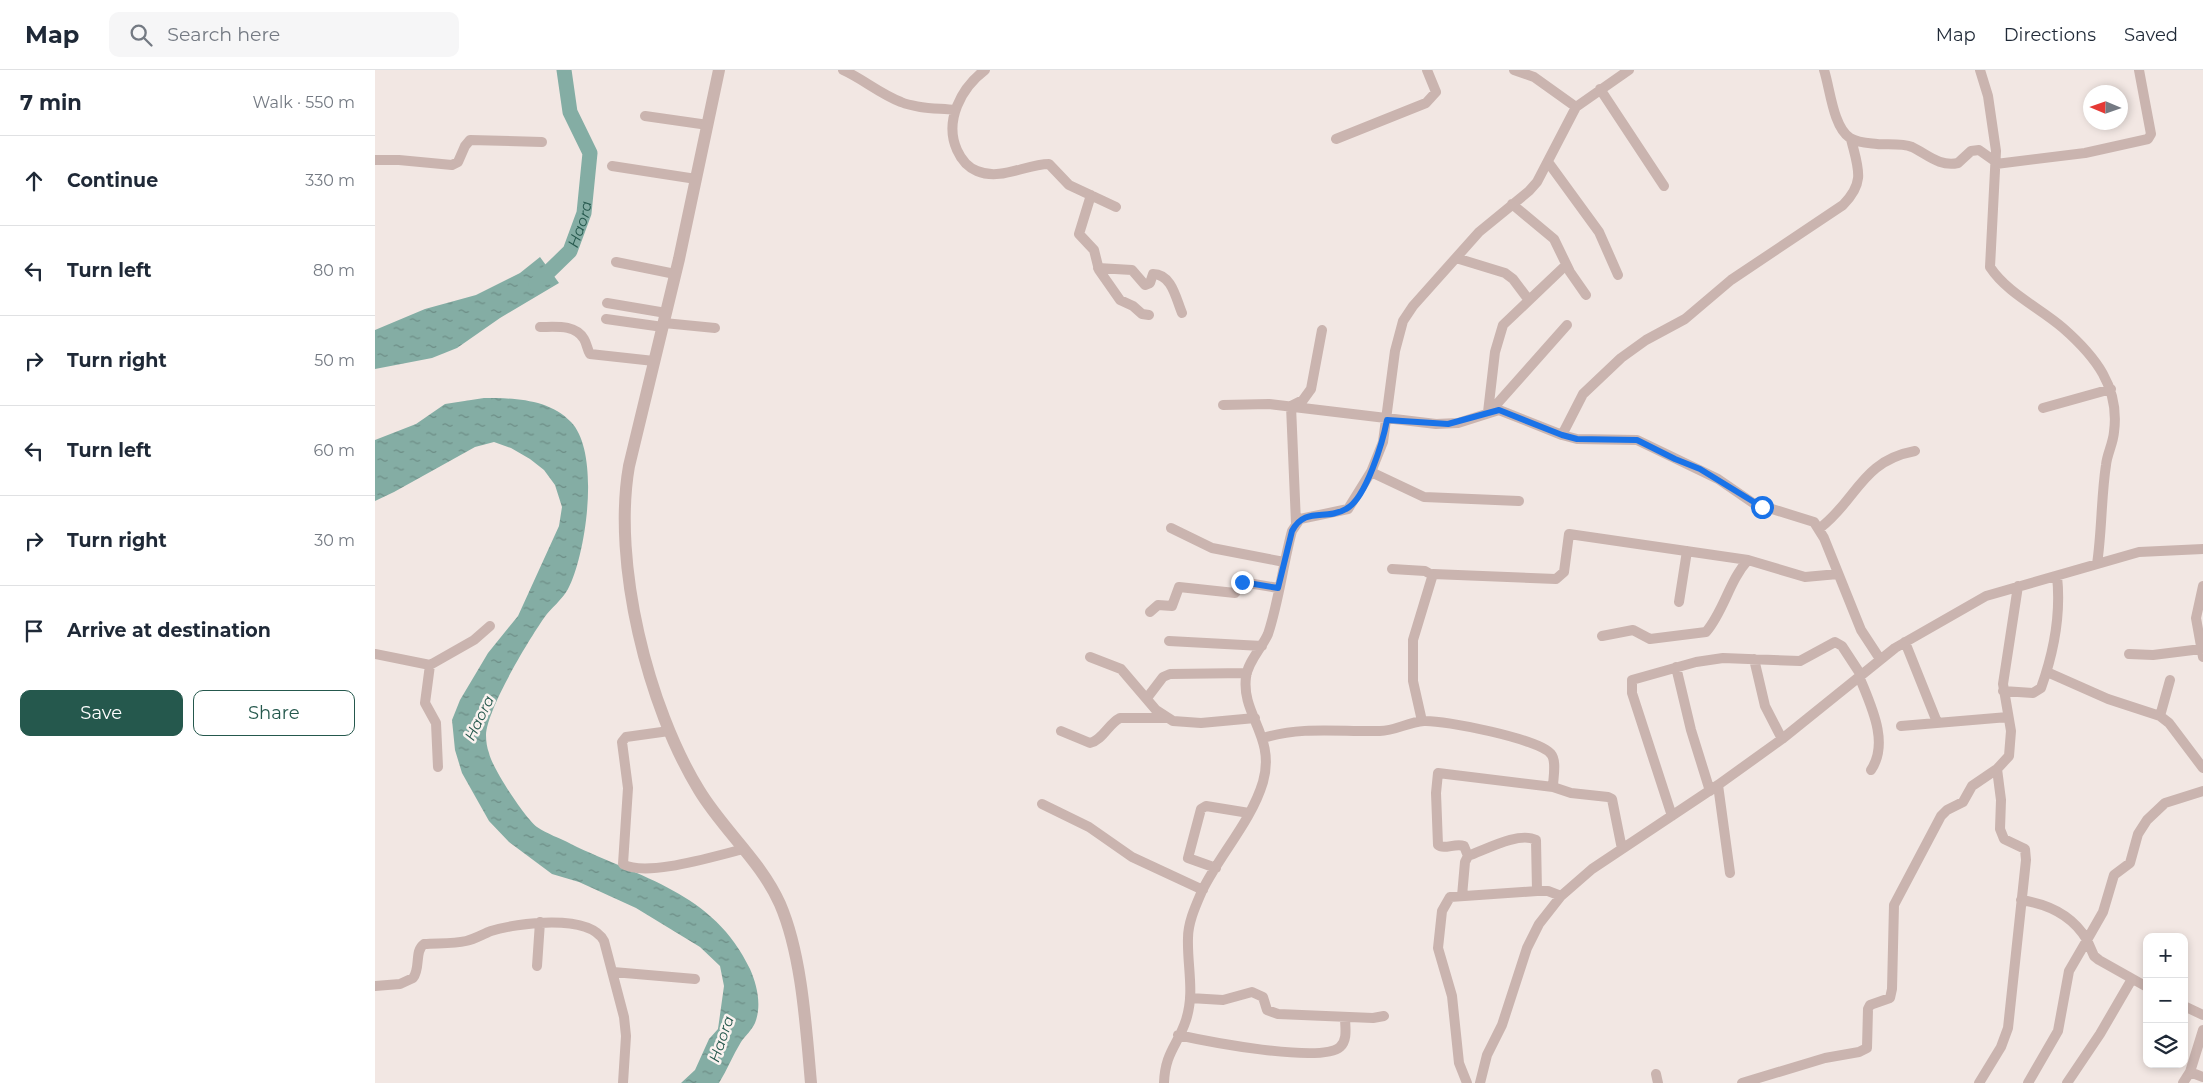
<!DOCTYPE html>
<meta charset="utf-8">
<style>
:root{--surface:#fff;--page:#f6f6f7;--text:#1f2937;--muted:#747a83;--line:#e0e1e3;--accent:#25584d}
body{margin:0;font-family:Montserrat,sans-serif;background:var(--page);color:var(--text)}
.controls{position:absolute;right:15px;bottom:15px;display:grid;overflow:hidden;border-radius:10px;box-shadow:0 2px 8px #0003}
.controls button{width:45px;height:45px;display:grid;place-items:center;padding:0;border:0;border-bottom:1px solid var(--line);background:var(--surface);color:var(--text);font:25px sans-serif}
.compass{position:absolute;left:1708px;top:15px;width:45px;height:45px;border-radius:50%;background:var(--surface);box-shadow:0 2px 8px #0003;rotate:272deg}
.stop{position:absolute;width:15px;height:15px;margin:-11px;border:4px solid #1a73e8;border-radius:50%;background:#fff}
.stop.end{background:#1a73e8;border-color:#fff;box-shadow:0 1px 5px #0008}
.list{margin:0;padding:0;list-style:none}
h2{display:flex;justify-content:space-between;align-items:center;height:65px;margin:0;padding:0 20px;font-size:21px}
h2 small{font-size:16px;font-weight:400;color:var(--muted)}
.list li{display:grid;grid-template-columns:32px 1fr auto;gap:15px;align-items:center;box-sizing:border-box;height:90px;padding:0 20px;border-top:1px solid var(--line)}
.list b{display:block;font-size:19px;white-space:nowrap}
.list em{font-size:16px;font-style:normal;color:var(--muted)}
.actions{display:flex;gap:10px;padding:15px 20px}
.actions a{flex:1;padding:11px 0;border:1px solid var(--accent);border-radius:10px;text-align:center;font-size:18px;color:var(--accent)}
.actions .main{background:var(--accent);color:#fff}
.icon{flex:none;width:28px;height:28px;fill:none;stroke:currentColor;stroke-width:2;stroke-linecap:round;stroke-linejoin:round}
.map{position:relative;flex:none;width:1828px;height:1013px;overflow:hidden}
header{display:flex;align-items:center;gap:30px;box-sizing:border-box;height:70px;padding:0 25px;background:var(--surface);border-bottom:1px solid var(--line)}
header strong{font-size:24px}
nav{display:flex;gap:28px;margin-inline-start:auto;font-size:18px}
.search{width:350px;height:45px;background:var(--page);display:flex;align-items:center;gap:12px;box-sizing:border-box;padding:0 18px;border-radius:10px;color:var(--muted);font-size:19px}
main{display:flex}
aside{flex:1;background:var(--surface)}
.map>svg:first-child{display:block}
.water{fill:url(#water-ripples)}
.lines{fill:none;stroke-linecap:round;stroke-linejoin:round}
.river{stroke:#84ada4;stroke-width:15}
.minor{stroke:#cab4af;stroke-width:10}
.tertiary{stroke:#cab4af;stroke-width:12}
.route{stroke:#1a73e8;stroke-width:6}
.labels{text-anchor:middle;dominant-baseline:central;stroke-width:5;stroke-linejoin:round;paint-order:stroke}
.water-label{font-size:15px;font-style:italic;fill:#25584d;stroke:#faf2ef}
</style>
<header>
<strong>Map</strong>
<div class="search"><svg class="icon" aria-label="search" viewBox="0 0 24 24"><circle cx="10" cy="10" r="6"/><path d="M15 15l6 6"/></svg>Search here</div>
<nav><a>Map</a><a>Directions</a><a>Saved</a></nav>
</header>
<main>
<aside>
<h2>7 min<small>Walk · 550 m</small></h2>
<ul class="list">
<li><svg class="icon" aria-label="ahead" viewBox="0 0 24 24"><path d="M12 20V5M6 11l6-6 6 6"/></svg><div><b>Continue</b></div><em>330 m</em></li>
<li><svg class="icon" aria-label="left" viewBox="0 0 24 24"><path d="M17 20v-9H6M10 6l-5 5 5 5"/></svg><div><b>Turn left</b></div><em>80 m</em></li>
<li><svg class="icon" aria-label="right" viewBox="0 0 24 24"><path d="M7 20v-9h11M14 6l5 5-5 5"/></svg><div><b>Turn right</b></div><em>50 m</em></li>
<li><svg class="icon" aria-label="left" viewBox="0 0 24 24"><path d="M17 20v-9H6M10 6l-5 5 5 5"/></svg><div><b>Turn left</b></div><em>60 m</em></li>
<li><svg class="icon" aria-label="right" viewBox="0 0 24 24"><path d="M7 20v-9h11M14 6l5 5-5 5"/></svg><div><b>Turn right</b></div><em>30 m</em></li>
<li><svg class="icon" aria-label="arrive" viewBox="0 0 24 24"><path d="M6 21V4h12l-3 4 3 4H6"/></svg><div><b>Arrive at destination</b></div></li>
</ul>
<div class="actions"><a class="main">Save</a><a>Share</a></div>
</aside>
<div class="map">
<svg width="1828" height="1013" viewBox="0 0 1828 1013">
<defs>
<pattern id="water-ripples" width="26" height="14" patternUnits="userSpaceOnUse" patternTransform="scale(1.25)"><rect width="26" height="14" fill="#84ada4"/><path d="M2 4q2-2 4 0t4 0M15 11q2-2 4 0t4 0" fill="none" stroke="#6d8d86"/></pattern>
</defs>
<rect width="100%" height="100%" fill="#f2e7e3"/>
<!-- water -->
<path class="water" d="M165,187L184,213L125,248L82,278L57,288L0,299V260L50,239L101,225L145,203Z
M109,328C139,328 174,329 196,352C226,383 211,485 193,519C187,530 176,538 169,548C153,571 112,639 111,665C111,671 112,678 114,683C117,698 150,748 162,757C172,764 185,768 196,774C265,808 339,822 375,899C382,915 387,935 380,953C377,960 370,966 366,972C358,985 352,1000 344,1013H306L320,1000L334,969L343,959L349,916L345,896L325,877L261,838L204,812L177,804L134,772L114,751L87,703L80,680L77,650L85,630L113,583L143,546L184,456L187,437L180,415L169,400L155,389L136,378L119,372L100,377L19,422L0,431V370L41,354L70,334Z"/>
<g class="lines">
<!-- river -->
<path class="river" id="s1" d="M161,214L195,181L209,143L215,83L195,42L189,0"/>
<!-- minor -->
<path class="minor" d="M468,0C488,9 505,24 526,32C543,39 563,38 580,40
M610,0C586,18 569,51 582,80C586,89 592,97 602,101C626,111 651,94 674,94L694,115L741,137
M1139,0L1159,7L1201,37
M1449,0C1455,18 1458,57 1475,68C1483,73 1493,73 1502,74C1512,75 1527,73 1537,77C1552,84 1564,97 1583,93L1596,81L1604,80L1621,92
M1605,0L1613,26L1621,81L1615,197C1632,223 1665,238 1688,258C1720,286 1745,317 1739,362C1738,374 1732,384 1731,395C1726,428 1727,461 1722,494
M1225,19L1289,116
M270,46L333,55
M961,69L1051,33L1061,22L1052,0
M0,90H24L77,95L83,92L90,76L95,70L167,72
M1173,92L1224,162L1243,205
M1621,94L1710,83L1773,69L1776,64L1764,0
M237,96L321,109
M716,125L704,164L719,180L724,200L745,230L758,236L767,244L774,245
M1137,134L1179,169L1195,202L1211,225
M1081,188L1130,203L1138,209L1153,229
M241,192L300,204
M723,198L757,200L770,215L775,213L778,204C797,204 801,229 807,243
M232,233L291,243
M231,249L288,257
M289,253L340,258
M165,257C180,257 200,254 209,269C212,274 212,279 215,284L279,291
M848,335L894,334L1061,354L1083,353L1124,340L1187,365L1202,369L1262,370L1343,409L1378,433L1439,452L1449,468L1486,560L1505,589
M1668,338L1736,319
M1119,340L1121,335L1192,255
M1113,342L1120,282L1128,255L1191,195
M1187,365L1208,324L1246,288L1271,270L1310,249L1356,210L1468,135C1491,112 1483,98 1476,69
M996,402L1049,427L1144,431
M921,453L916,336L928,330L936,319L947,260
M796,458L837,478L909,492
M1445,458C1482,430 1486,391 1540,381
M1017,499L1050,501L1057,505
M1828,516L1821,548L1828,587
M1304,532L1312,481
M775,542L783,535L797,536L804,517L860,523L867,512L903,518
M1227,566L1258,560L1275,569L1331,562C1349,541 1354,511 1373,490
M794,571L887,576
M1530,572L1562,652
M0,584L55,595L99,570L115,556
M1754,584L1778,585L1826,579
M715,587L746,599L781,640L798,651L826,653L880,648
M1379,589L1390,636L1407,669
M55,595L50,633L61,653L63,697
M1301,597L1316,660L1335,721
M1672,602L1733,629L1785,646L1794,653L1828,698
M1484,606C1495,634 1515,672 1496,700
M1628,621L1658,623L1666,618C1679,582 1686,543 1682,506
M772,628L788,607L795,604L872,603
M1785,646L1795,610
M1047,651L1038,611V570L1058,504L1181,509L1189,502L1194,464L1373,490L1430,507L1463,504
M1526,656L1633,647
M294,661L251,667L247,672L253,718L248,794C271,808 343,785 369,779
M686,661L715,673C728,670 733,654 745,648H791
M888,668C927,656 965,662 1005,661C1020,661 1033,652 1049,651C1069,650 1165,669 1176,684C1182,691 1178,708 1178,717L1196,723L1233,727L1237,729L1247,779
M1343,715L1355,803
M667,734L714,757L757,787L828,820
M1297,746L1257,623V610L1321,592L1348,588L1425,591L1460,572L1467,576L1486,605
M1093,786L1089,776C1080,773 1069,780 1063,775L1061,723L1063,703L1178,717
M841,798L813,788L826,739L831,736L874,743
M1087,826L1090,792L1093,786C1110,780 1144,761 1161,770L1162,821
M1646,830C1673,834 1698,846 1712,870L1694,901L1683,961L1653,1013
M162,896L165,852
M238,902L320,909
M0,916L25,914L38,908C46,898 39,881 49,874C63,873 78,874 91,871C100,869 108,864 116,861C142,853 214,843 229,871L249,947L251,966L248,1013
M1772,917L1724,890L1719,886L1712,870L1728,842L1739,805L1755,793L1763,764L1772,750L1790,733L1828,721
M815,928L848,930L877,922L888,927L892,940L903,944L998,948L1009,946
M1809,936L1828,945
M803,965C830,971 946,994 965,977C973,970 970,957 970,947
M1815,1002L1828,1007
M1281,1004L1283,1013
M789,1013C790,982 803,975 811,950C820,922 812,896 813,868C813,852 821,835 827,821C845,784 876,752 888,712C901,666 866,645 871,607C873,591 887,578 893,564C904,531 908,494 917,461L925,449L973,439L996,402L1008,372L1020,281L1028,251L1038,236L1104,162L1154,121L1162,112L1201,37L1254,0
M1092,1013L1084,993L1077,926L1063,878L1067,841L1075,827L1162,821H1173L1186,826
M1105,1013L1112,985L1127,955L1152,878L1164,854L1186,826L1217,799L1343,715L1407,669L1520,578L1611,526L1764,482L1828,479
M1367,1013L1450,988L1484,982L1492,978L1493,939L1495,935L1515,928L1517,919L1519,835L1566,746L1572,740L1588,732L1597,716L1622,699L1634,686L1636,661L1628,614L1643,516
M1604,1013L1626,977L1633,958L1651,790L1650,779L1629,769L1625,759L1626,730L1622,699
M1692,1013L1725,964L1757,909
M1808,1013L1815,1002L1828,960"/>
<!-- tertiary -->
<path class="tertiary" d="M344,0L304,189L254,396C237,493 273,637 324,720C348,760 386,791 405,834C427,885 431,958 436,1013"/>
</g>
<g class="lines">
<!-- route -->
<path class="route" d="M867,512L903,518L917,461C930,436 951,451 971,439C991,429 1008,371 1012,350L1073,354L1124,340L1187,365L1202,369L1262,370L1300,389L1325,399L1387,437"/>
</g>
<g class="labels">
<!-- water labels -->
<g class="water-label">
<text stroke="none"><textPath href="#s1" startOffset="76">Haora</textPath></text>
<text transform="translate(104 648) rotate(-64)">Haora</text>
<text transform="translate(346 969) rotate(-71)">Haora</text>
</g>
</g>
</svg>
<div class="controls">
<button>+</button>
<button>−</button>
<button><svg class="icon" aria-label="layers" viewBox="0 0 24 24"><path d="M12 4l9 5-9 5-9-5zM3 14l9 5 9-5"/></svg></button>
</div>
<svg class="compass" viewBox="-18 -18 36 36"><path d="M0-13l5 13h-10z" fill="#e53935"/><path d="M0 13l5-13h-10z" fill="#747a83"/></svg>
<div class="stop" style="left:1387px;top:437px"></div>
<div class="stop end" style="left:867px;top:512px"></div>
</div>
</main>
